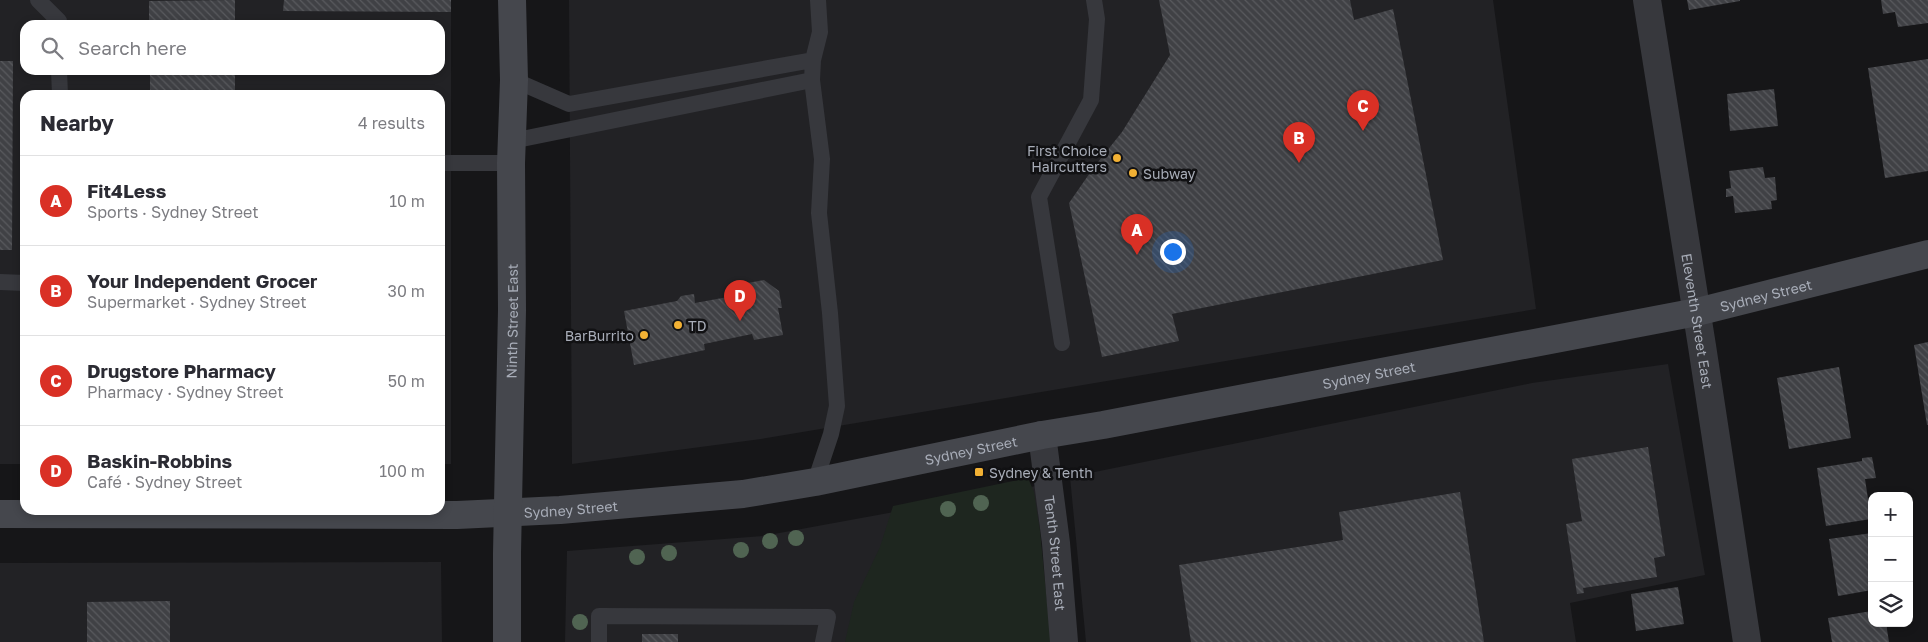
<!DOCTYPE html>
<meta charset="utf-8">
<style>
:root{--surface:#fff;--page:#f7f7f7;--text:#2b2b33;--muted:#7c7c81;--line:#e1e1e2;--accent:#d93025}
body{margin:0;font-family:"Golos Text",sans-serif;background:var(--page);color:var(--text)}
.controls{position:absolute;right:15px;bottom:15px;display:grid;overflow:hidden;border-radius:10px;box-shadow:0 2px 8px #0003}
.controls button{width:45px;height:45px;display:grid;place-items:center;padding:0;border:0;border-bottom:1px solid var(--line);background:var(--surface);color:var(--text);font:25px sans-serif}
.you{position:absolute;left:1172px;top:251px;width:18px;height:18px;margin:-12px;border:4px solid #fff;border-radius:50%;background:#1a73e8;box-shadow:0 0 0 8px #1a73e833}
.badge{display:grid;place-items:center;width:32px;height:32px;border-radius:50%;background:var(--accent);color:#fff;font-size:16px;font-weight:700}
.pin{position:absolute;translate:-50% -41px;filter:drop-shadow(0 1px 2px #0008)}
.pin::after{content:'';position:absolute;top:26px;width:18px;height:15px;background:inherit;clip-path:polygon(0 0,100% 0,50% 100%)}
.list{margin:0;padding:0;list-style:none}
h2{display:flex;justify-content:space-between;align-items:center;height:65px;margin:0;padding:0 20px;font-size:21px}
h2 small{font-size:16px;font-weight:400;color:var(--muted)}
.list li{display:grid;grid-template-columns:32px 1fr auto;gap:15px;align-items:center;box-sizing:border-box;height:90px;padding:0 20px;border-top:1px solid var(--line)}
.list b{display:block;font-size:19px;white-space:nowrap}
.list p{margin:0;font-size:16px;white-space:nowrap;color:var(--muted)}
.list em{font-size:16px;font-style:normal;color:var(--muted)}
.icon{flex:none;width:28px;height:28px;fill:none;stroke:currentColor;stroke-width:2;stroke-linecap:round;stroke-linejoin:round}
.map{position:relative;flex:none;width:1928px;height:642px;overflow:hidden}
.search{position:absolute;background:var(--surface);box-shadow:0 2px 8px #0003;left:20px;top:20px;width:425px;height:55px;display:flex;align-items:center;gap:12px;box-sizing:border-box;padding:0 18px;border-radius:15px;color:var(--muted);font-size:19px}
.panel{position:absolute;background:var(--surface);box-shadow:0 2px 8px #0003;left:20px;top:90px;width:425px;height:425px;border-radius:15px}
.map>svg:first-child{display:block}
.built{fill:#222225;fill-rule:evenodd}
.grass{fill:#1e261f}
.building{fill:url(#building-back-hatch)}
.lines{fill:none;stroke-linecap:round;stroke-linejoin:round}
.lane{stroke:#37383d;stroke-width:16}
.street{stroke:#37383d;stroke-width:28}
.secondary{stroke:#45474d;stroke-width:28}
.tree{fill:#506452}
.poi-dot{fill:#f2b134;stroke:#111113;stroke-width:2}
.labels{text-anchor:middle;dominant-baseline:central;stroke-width:5;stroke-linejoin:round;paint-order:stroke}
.poi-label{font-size:14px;fill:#a8adb8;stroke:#111113;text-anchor:start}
.street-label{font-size:14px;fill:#a8adb8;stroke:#111113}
</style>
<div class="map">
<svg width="1928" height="642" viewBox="0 0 1928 642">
<defs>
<pattern id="building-back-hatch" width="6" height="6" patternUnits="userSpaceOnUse" patternTransform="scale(1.25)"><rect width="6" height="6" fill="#404145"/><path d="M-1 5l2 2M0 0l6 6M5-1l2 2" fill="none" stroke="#595a5e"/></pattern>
</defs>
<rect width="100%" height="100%" fill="#161618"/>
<!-- built -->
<path class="built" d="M0,0H451V464H440V95H25V464H0ZM25,25H440V70H25Z
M569,0H1493L1536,309L761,439L572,464Z
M1668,364L1705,575L1570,603L1576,642H1086L1070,477L1532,383Z
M1036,486L1049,642H565L567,551L763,536Z
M441,562L442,642H0V563Z"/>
<!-- grass -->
<path class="grass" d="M1028,478L1034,492L1040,531L1051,642H845L854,602L880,547L893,506Z"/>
<!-- building -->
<path class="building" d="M235,0V25H149V1Z
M284,0H451V12L283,11Z
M1159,0H1350L1354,20L1393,9L1443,260L1172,314L1179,341L1102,357L1069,203L1094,167L1122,132L1170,55Z
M1687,0H1740V1L1689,10Z
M1881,0H1928V23L1898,27L1895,12L1883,14Z
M1928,59V171L1885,178L1868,68Z
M0,61H13L12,250H0Z
M150,70H235V95H150Z
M1774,89L1778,126L1730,131L1727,94Z
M1763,167L1765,178L1775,177L1777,200L1771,201L1772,209L1735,213L1733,196L1726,197V189L1731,188L1729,171Z
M764,280L779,291L782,308H778L783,335L754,340L752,334L704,344L705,350L634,365L624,311L677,301L681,296L694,294L695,303L744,294L742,284Z
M1928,342V425H1927L1914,345Z
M1839,367L1851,438L1789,449L1777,378Z
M1648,447L1665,556L1654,558L1657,577L1583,588L1584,593L1577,594L1566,524L1582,521L1572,459Z
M1872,457L1876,478L1865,479L1871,519L1826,526L1817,468L1862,461V458Z
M1460,492L1484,642H1191L1179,565L1343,540L1339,512Z
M1872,533V590L1838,596L1829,539Z
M1678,587L1684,624L1636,631L1631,594Z
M170,601V642H87V602Z
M1872,611V623H1886L1889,642H1832L1828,618Z
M642,634H678V642H642Z"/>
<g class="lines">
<!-- lane -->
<path class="lane" d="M38,0L59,21V25
M59,70L60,95
M514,80L569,104L813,60
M512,141L812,80
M440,163H511
M0,282L25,283
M1062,343L1039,197L1091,100L1097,19L1094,0
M815,482L831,434L837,406L830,313L819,213L822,159L812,80L813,60L820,32L818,0
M599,642V616L828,617L823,642"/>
<!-- street -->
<g class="street">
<path id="s1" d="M1647,0L1702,346L1747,642"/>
<path id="s2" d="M1042,435L1056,543L1064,642"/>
</g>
<!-- secondary -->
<g class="secondary">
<path id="s3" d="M0,514L457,515L560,510L743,494L815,482L1042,435L1103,425L1697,312L1928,254"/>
<path id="s4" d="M507,642V553L512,310L511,163L514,80L512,0"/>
</g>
</g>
<!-- trees -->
<g class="tree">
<circle cx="981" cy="503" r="8"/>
<circle cx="948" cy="509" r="8"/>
<circle cx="796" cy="538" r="8"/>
<circle cx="770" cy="541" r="8"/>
<circle cx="741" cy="550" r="8"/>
<circle cx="669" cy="553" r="8"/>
<circle cx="637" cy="557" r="8"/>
<circle cx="580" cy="622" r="8"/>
</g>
<!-- markers -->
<g class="poi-dot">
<circle cx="1117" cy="158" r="5"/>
<circle cx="1133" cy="173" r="5"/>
<circle cx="678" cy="325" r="5"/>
<circle cx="644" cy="335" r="5"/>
<rect x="974" y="467" width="10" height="10" rx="2.5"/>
</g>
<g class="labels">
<!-- poi labels -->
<g class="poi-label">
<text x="1107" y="150" text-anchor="end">First Choice<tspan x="1107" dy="16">Haircutters</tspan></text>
<text x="1143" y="173">Subway</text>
<text x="688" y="325">TD</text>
<text x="634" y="335" text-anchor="end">BarBurrito</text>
<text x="989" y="472">Sydney &amp; Tenth</text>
</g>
<!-- street labels -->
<g class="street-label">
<text stroke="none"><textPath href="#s3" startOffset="1786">Sydney Street</textPath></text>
<text stroke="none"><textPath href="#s4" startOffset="321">Ninth Street East</textPath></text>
<text stroke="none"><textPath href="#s1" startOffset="325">Eleventh Street East</textPath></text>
<text stroke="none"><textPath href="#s3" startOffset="1381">Sydney Street</textPath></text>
<text stroke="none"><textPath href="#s3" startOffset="976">Sydney Street</textPath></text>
<text stroke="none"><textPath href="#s3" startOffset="571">Sydney Street</textPath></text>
<text stroke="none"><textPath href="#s2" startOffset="119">Tenth Street East</textPath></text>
</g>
</g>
</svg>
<div class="controls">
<button>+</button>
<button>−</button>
<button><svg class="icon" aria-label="layers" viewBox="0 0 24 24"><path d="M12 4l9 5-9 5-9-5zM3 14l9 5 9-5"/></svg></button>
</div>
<div class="you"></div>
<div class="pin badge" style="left:1137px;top:255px">A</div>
<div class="pin badge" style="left:1299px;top:163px">B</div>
<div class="pin badge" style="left:1363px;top:131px">C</div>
<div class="pin badge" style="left:740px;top:321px">D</div>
<div class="search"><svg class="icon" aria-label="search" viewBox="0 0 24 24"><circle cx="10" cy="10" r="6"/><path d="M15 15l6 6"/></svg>Search here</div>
<section class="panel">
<h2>Nearby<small>4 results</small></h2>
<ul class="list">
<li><span class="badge">A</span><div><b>Fit4Less</b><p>Sports · Sydney Street</p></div><em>10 m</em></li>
<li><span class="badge">B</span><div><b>Your Independent Grocer</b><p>Supermarket · Sydney Street</p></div><em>30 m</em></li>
<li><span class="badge">C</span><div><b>Drugstore Pharmacy</b><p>Pharmacy · Sydney Street</p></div><em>50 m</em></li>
<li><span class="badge">D</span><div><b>Baskin-Robbins</b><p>Café · Sydney Street</p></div><em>100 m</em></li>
</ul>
</section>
</div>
